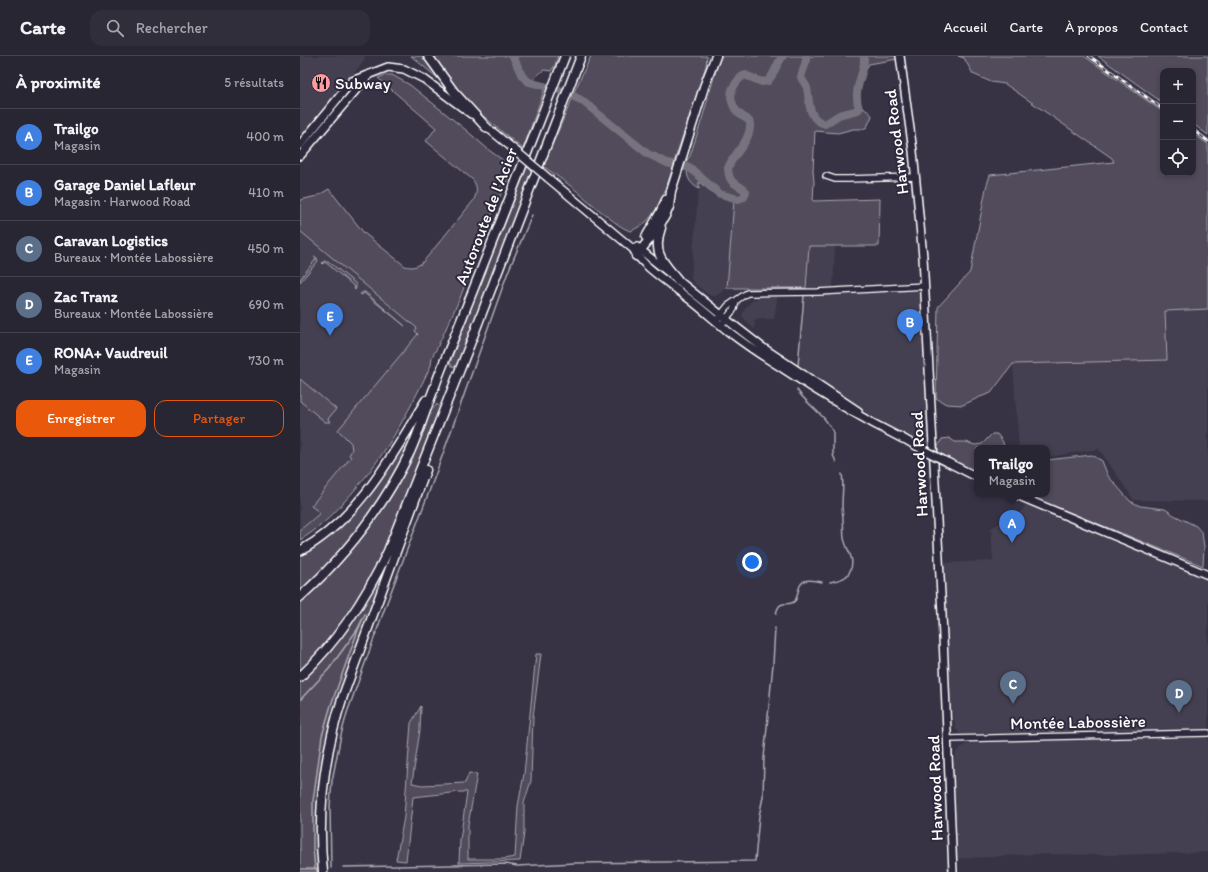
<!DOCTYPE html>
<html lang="fr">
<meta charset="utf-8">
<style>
:root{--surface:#292634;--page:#312e3c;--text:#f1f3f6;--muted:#a5a5ac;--line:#45434f;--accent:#ea580c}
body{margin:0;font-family:Itim,sans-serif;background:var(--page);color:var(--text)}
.controls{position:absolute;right:12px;top:12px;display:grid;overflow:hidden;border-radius:8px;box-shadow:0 2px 6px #0003}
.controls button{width:36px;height:36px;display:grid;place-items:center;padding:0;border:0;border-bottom:1px solid var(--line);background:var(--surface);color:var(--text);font:20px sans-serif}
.you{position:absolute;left:452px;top:506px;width:14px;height:14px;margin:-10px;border:3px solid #fff;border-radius:50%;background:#1a73e8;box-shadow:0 0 0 6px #1a73e833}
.badge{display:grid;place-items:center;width:26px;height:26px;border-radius:50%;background:var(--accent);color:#fff;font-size:13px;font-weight:700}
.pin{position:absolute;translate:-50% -33px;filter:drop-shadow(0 1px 2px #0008)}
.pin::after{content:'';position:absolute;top:21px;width:14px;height:12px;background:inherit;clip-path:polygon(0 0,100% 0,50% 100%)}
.popup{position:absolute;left:674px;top:389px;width:76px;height:52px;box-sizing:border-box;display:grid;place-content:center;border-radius:8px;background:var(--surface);filter:drop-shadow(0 1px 3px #0005);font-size:13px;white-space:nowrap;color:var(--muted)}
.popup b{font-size:15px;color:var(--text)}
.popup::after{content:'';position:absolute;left:50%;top:100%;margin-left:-8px;border:8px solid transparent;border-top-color:var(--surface)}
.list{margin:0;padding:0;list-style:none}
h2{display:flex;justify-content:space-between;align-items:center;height:52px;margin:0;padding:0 16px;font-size:17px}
h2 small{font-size:13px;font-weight:400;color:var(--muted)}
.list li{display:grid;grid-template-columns:26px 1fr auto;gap:12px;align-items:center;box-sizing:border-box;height:56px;padding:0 16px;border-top:1px solid var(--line)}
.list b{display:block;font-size:15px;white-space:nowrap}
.list p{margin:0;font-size:13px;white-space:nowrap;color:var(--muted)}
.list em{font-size:13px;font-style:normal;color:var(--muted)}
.actions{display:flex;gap:8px;padding:12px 16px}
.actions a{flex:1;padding:9px 0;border:1px solid var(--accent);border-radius:12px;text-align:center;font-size:14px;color:var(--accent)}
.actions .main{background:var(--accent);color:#fff}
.icon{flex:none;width:22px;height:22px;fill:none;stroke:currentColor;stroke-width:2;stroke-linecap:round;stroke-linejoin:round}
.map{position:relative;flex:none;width:908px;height:816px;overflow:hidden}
header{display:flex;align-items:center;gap:24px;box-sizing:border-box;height:56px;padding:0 20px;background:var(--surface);border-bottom:1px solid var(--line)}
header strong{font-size:19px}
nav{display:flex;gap:22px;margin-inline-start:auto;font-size:14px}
.search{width:280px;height:36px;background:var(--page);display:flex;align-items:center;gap:10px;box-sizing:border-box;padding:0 14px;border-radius:12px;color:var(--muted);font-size:15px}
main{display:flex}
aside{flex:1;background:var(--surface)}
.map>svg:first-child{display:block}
.built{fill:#444051}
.green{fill:#514c5c;stroke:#a8a6ae}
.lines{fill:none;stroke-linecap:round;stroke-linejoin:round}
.stream{stroke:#adabb2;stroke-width:1.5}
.river{stroke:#76737f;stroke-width:8}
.minor-casing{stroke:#fff;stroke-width:8}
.major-casing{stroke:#fff;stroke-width:10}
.highway-casing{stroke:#fff;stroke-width:11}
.minor{stroke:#2f2a3d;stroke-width:5.5}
.major{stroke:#2f2a3d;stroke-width:7}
.highway{stroke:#2f2a3d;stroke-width:8}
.rail-casing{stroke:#fff;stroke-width:3}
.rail{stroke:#2f2a3d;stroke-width:1.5;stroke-dasharray:4.5;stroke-linecap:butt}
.major-bridge-casing{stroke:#fff;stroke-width:10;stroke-linecap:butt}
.major-bridge{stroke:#2f2a3d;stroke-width:7}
.labels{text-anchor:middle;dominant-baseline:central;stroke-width:4;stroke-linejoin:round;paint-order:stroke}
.poi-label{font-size:17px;fill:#fff;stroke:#2f2a3d;text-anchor:start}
.street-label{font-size:17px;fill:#fff;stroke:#2f2a3d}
</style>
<header>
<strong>Carte</strong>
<div class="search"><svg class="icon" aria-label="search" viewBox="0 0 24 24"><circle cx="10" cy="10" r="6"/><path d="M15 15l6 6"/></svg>Rechercher</div>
<nav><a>Accueil</a><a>Carte</a><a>À propos</a><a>Contact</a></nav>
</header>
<main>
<aside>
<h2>À proximité<small>5 résultats</small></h2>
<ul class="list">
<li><span class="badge" style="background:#3f7fe0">A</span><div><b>Trailgo</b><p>Magasin</p></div><em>400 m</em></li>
<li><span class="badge" style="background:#3f7fe0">B</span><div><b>Garage Daniel Lafleur</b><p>Magasin · Harwood Road</p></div><em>410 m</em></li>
<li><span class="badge" style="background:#5c6f8a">C</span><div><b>Caravan Logistics</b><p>Bureaux · Montée Labossière</p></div><em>450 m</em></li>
<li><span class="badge" style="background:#5c6f8a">D</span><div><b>Zac Tranz</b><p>Bureaux · Montée Labossière</p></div><em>690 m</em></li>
<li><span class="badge" style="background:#3f7fe0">E</span><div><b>RONA+ Vaudreuil</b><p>Magasin</p></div><em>730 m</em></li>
</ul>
<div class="actions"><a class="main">Enregistrer</a><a>Partager</a></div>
</aside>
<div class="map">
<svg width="908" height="816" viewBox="0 0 908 816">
<rect width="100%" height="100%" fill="#373345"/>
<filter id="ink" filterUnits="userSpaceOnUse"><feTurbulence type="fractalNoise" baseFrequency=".025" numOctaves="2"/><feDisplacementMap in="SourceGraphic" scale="8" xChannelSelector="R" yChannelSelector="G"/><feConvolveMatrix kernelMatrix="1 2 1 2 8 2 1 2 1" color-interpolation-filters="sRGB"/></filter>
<g filter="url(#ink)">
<!-- built -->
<path class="built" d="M0,0H65L64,4L59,11L0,83Z
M399,126L417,140L434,145L427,232L416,240L409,239L395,228L391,223Z
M0,170L122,274L45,367L66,384L12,450L25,461L0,480Z
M509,190H535L533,232H506Z
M609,234L619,236L621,243L628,392L572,360L499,314L505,238Z
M473,238H478L474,263H455L454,273L442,260L445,252L454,243Z
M908,253V445L834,444L799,393L747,401V392H719L713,308L867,304L865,254Z
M726,448L908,523V674L663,678L659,677L656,673L652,656L643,507L693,505L691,472L722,455Z
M908,680V796L817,799L736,798L656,803L653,708L657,695L666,688L737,683Z"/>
<!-- green -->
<path class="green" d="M111,0H258L255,9L251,15L244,14L237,19L231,29L245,32L223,93Z
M291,0H407L406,10L374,106L366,105L355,97V103L373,111C367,129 361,151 347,165C343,169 337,172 331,175C318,173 282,138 268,128C260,122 251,116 243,110L272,43L279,45L291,54L297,52L274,36Z
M420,0H596L597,3L569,8L561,22L559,48C563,54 569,54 572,60L567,71L563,73H553L538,77L515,75L513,115L514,126L513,145L580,143L579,190H509L506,232H427L434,145L417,140L399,126V133C391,128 388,124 387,116L392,110L384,108L390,100L402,63Z
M658,0H784L863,56V117H893V78L908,88V253L865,255L867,304L713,308L691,337L680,341L663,349L646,348L636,342L638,251L670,216L686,132L690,119L814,106L812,102L705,28L691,26L673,18L664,2Z
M798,0H908V79L893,68V15H863V47Z
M85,19H92L110,29L166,74L190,95L207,107L209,111V120L188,167L160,242L137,292L132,301L131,309C107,360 83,404 44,446C31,461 17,474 0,484V474L19,458V456L11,450L51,401L49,399L52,394L51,387L38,374L118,278L115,275L117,272L0,175V144L17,140L29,133L64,177L105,210C112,212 117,211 123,206L174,144C177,135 178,132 173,124L126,85L136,72L78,22Z
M226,110L233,116L159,305L155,311L152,310L150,307L154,296Z
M14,200L17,202L18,205L0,226V223L16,203Z
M24,205H28L56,228V232L55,234L54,233L55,231L25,206L23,208L22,207Z
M63,236H65L105,270L64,237L62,239L60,238Z
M0,323L36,353L28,363L30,366H25L0,345Z
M137,348L140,352L138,359L88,488L73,518L54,552L29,585L0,616V547C37,513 69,477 95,433C110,408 120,381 131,355Z
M115,367L117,368C98,417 69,462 35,502C24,514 11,525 0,536V498L32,476Z
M692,378H697L703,386L704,392H677V416L638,398V390L642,383L649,382L655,386H666L675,389L682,388Z
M792,399L802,405L808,420L830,445L840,450L865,453L874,459L896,470L902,477L904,491L903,510L724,438H747V404Z
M95,490L31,671L20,816H0V627C43,585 71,544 95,490Z
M236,598H241L233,661L231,725L224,747V777L220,805L159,807L160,784L167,736H160L113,741L106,805L96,804L104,761L111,667L121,650L120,674L112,727L122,729L165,727L169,717L177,718L168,769V803H203L215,801L218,750L224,718Z"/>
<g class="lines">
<!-- stream -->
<path class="stream" d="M498,310L504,240
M497,334C508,350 525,358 533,376V399L536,406
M530,526C538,524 547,523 550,515C556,502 546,494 544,482C543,476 544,470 543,464C543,459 542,454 542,449C542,439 544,428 542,418
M476,558C480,541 488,552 495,545C497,542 497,539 498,536C501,520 510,524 522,526
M0,644L29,613L57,574L65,558L58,574L31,649L22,680L13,745V792L15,813
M43,811L206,808L217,810L275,807L455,805L459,760L463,741L464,702L473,608L475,572
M31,812L30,750L32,725L41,679L47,657L86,549L135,420L208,216L232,159
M0,813H17V816"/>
<!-- river -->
<path class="river" d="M213,0L222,20L229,26L259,34L281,44L348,98L367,107L390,112L420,138L438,143L444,141L446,136C439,126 429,132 428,112C433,98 449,87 450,71C451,64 447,63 442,60C432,53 428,39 434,30C437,25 440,21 445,19L462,26L468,25C475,18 476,8 483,0
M506,0V5L501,21C502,25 506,28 507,32C510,46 507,63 525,68L539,59L558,54L559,53C554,37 559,28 563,13C564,9 564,4 564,0"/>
<!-- minor casing -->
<g class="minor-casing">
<path id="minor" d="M526,120L535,123H548L616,121
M416,265L428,250L447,237L518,236L625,230
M421,269L434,253L436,245
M648,683L908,677"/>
</g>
<!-- major casing -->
<g class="major-casing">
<path id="major" d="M600,0L613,95L623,201L642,558L653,816
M182,67L216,95
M0,89L52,25L88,11L104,13L124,23L171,58
M0,100L50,41L68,20
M248,122L333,193C341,209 369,227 384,239C400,251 414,264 429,276C446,289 464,301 482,312C521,338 561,362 603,383
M337,191L431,267L462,291L558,355
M599,380L618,391
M647,406L677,421
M714,438L908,519"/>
</g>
<!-- highway casing -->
<g class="highway-casing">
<path id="highway" d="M128,0L154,36L186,71
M361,172C352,197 363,206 378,224
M346,181L360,157L366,144
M336,200L357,174L366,158L369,151L371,135L380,107L404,31L416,0
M0,495C60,462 92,399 126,344
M0,541C45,500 83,452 110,396C120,374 126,352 135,330C143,307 153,285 162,262C197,175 231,87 265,0
M0,621C38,585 66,542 88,495L170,288L281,0
M23,816C17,756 24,697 43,640L126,414"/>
</g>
<!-- minor -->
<use href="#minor" class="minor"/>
<!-- major -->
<use href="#major" class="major"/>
<!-- highway -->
<use href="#highway" class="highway"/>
<!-- rail casing -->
<g class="rail-casing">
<path id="rail" d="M789,0L863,53
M893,74L908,85"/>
</g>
<!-- rail -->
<use href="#rail" class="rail"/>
<!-- major-bridge casing -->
<g class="major-bridge-casing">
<path id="major-bridge" d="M216,95L248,122
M618,391L647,406"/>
</g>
<!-- major-bridge -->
<use href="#major-bridge" class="major-bridge"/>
</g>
</g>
<!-- icons -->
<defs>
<g id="restaurant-disc" transform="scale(1)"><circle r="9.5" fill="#ff9aa2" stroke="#2f2a3d"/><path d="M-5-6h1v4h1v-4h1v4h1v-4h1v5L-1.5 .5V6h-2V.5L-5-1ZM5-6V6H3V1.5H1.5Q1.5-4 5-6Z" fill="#111"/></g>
</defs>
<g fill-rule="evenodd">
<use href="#restaurant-disc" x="21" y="27"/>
</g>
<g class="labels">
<!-- poi labels -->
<g class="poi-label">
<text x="35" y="27">Subway</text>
</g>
<!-- street labels -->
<g class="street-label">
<text transform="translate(596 86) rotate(-97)">Harwood Road</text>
<text transform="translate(186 160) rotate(-69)">Autoroute de l'Acier</text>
<text transform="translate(619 408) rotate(-93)">Harwood Road</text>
<text transform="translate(778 666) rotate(-1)">Montée Labossière</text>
<text transform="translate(635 732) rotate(-92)">Harwood Road</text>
</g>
</g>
</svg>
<div class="controls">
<button>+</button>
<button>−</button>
<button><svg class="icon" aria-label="locate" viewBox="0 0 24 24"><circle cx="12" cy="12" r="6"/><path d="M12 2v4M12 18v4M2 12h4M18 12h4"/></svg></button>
</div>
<div class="you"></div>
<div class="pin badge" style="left:712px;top:487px;background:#3f7fe0">A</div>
<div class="popup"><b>Trailgo</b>Magasin</div>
<div class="pin badge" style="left:610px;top:286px;background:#3f7fe0">B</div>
<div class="pin badge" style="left:713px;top:648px;background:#5c6f8a">C</div>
<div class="pin badge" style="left:879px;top:657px;background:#5c6f8a">D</div>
<div class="pin badge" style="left:30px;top:280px;background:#3f7fe0">E</div>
</div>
</main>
